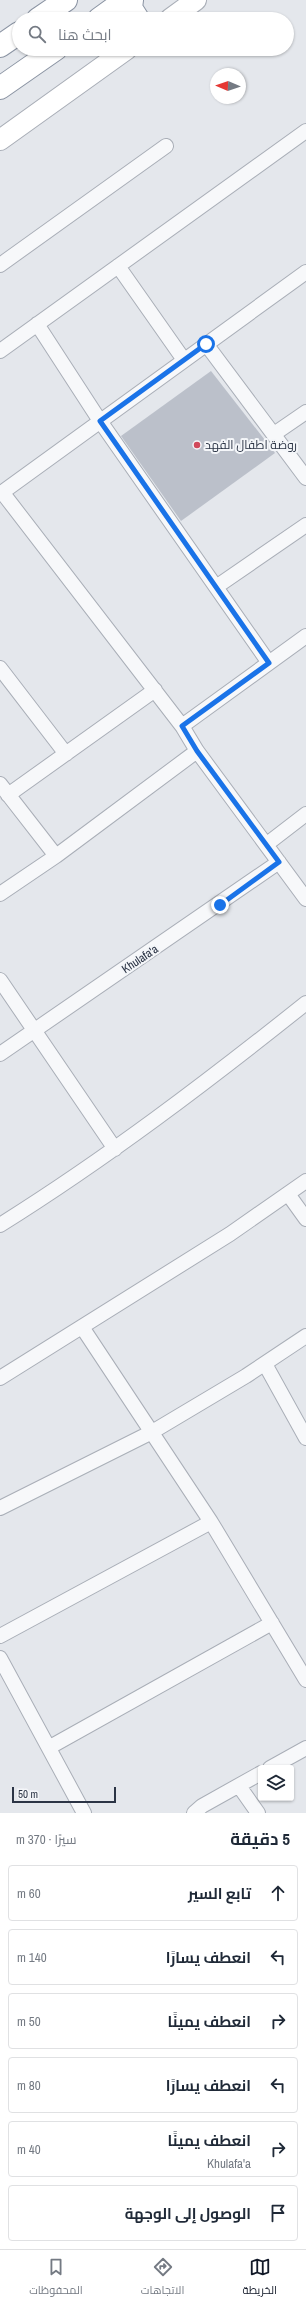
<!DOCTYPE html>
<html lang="ar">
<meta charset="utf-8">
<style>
:root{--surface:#fff;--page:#f6f6f7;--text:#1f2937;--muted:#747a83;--line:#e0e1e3;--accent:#111827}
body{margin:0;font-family:"Archivo Narrow",Cairo,sans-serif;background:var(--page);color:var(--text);direction:rtl}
.controls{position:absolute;right:12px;bottom:12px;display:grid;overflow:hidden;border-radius:4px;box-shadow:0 1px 3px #0004}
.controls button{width:36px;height:36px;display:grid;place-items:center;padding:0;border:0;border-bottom:1px solid var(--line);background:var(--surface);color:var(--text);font:20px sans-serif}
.compass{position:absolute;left:210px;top:68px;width:36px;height:36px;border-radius:50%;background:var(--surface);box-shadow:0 1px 3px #0004;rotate:272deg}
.scale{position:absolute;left:12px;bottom:10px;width:104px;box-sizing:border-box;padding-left:4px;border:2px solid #2b3445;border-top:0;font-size:11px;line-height:14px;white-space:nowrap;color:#2b3445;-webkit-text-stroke:3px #f4f6f9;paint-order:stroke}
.stop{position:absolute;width:12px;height:12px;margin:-9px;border:3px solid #1a73e8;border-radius:50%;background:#fff}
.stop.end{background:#1a73e8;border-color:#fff;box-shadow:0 1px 4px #0008}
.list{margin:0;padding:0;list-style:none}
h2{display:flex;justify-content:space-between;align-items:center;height:52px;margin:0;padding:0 16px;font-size:17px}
h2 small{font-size:13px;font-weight:400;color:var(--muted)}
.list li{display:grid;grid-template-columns:26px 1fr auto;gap:12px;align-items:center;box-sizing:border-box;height:56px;margin:0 8px 8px;padding:0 8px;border:1px solid var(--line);border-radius:4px}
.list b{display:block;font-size:15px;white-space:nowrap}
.list p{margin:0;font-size:13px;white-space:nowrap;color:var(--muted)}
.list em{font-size:13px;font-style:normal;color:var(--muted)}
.icon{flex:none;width:22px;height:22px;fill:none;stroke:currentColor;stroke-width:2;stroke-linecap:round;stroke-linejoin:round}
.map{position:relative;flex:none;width:306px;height:1813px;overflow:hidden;direction:ltr}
.search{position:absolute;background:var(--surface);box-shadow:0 1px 3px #0004;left:12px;right:12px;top:12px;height:44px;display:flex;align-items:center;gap:10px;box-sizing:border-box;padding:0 14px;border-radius:22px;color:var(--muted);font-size:15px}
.sheet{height:436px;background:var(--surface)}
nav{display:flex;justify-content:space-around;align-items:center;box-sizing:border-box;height:56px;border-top:1px solid var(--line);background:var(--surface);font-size:11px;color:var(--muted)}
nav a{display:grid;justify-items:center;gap:2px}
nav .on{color:var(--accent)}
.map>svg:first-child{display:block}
.building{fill:#bbc0ca}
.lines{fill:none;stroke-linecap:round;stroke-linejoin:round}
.minor-casing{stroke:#a9aeb7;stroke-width:16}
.secondary-casing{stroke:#a9aeb7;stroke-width:22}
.trunk-casing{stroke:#8b94a3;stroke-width:24}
.minor{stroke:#f7f8fa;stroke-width:14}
.secondary{stroke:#fff;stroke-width:20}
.trunk{stroke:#fff;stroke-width:22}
.route{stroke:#1a73e8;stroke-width:5}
.poi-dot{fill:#d1495b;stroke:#f4f6f9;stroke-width:1.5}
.labels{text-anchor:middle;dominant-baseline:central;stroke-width:4;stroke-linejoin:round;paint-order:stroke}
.poi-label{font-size:12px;fill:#2b3445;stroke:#f4f6f9;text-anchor:start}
.street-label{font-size:12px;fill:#2b3445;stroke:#f4f6f9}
</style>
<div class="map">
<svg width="306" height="1813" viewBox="0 0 306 1813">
<rect width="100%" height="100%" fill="#e4e7ec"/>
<!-- building -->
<path class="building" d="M211,371L275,453L181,521L121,436Z"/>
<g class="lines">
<!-- minor casing -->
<g class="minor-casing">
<path id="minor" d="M0,265L166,146
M118,266L184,360
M37,324L100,421L269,663
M206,344L306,478
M0,351L306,131
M274,434L306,412
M2,492L182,726L197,751L306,899
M0,494L306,272
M216,587L306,525
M0,668L66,754
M182,726L306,636
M0,784L56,856
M8,795L155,690
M267,844L306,814
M0,894L56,856L197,751
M0,980L115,1149
M0,1054L279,862
M288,1194L306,1219
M0,1225C107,1158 207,1082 306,1003
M82,1327L211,1522L306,1680
M265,1364L306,1438
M0,1378L230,1234L306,1181
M0,1508L152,1432L246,1376L306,1336
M0,1636L211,1522
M0,1658L84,1813
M50,1747L272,1623
M270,1768L306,1748
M239,1786L258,1813
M194,1813L202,1806L261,1773"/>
</g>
<!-- secondary casing -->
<g class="secondary-casing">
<path id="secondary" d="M170,19L196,0
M0,140L127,49"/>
</g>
<!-- trunk casing -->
<g class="trunk-casing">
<path id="trunk" d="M132,0L131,8L138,19
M38,19L66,0
M99,19L125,0
M0,46L19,33
M0,88L56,49"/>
</g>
<!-- minor -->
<use href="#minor" class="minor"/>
<!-- secondary -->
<use href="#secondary" class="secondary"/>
<!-- trunk -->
<use href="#trunk" class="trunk"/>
</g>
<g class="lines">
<!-- route -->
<path class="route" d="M206,344L100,421L269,663L182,726L197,751L279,862L220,905"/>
</g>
<!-- markers -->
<circle class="poi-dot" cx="197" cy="445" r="4"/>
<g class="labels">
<!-- poi labels -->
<g class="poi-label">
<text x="205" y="445">روضة اطفال الفهد</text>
</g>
<!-- street labels -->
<g class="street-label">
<text transform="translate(140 959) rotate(-34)">Khulafa'a</text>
</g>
</g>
</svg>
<div class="controls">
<button><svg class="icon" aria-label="layers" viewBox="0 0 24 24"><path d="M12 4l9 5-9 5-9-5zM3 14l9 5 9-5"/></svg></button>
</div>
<svg class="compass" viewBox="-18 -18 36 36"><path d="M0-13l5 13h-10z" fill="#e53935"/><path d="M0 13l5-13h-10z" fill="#747a83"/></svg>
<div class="scale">50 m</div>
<div class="stop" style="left:206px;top:344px"></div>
<div class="stop end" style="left:220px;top:905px"></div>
<div class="search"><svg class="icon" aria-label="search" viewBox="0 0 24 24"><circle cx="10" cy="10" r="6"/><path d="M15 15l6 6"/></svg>ابحث هنا</div>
</div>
<section class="sheet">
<h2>5 دقيقة<small>سيرًا · 370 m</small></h2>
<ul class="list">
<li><svg class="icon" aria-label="ahead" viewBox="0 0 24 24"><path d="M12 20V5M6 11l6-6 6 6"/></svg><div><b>تابع السير</b></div><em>60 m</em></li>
<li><svg class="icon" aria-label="left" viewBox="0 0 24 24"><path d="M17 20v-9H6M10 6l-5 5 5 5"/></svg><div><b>انعطف يسارًا</b></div><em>140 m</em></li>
<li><svg class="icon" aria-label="right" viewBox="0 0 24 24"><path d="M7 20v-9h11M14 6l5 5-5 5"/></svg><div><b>انعطف يمينًا</b></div><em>50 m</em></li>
<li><svg class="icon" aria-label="left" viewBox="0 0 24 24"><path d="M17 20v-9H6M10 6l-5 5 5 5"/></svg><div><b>انعطف يسارًا</b></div><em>80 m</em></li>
<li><svg class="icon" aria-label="right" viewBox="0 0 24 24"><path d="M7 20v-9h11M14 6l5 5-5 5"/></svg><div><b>انعطف يمينًا</b><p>Khulafa'a</p></div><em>40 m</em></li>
<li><svg class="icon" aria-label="arrive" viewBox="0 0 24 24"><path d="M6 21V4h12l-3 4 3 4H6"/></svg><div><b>الوصول إلى الوجهة</b></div></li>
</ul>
</section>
<nav>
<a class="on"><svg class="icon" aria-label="map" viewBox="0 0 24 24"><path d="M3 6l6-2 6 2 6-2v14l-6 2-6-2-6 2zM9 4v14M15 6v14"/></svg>الخريطة</a>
<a><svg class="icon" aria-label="directions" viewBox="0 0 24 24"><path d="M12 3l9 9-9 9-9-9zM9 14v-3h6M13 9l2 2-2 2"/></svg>الاتجاهات</a>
<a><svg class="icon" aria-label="saved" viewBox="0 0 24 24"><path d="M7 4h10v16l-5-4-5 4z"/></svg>المحفوظات</a>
</nav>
